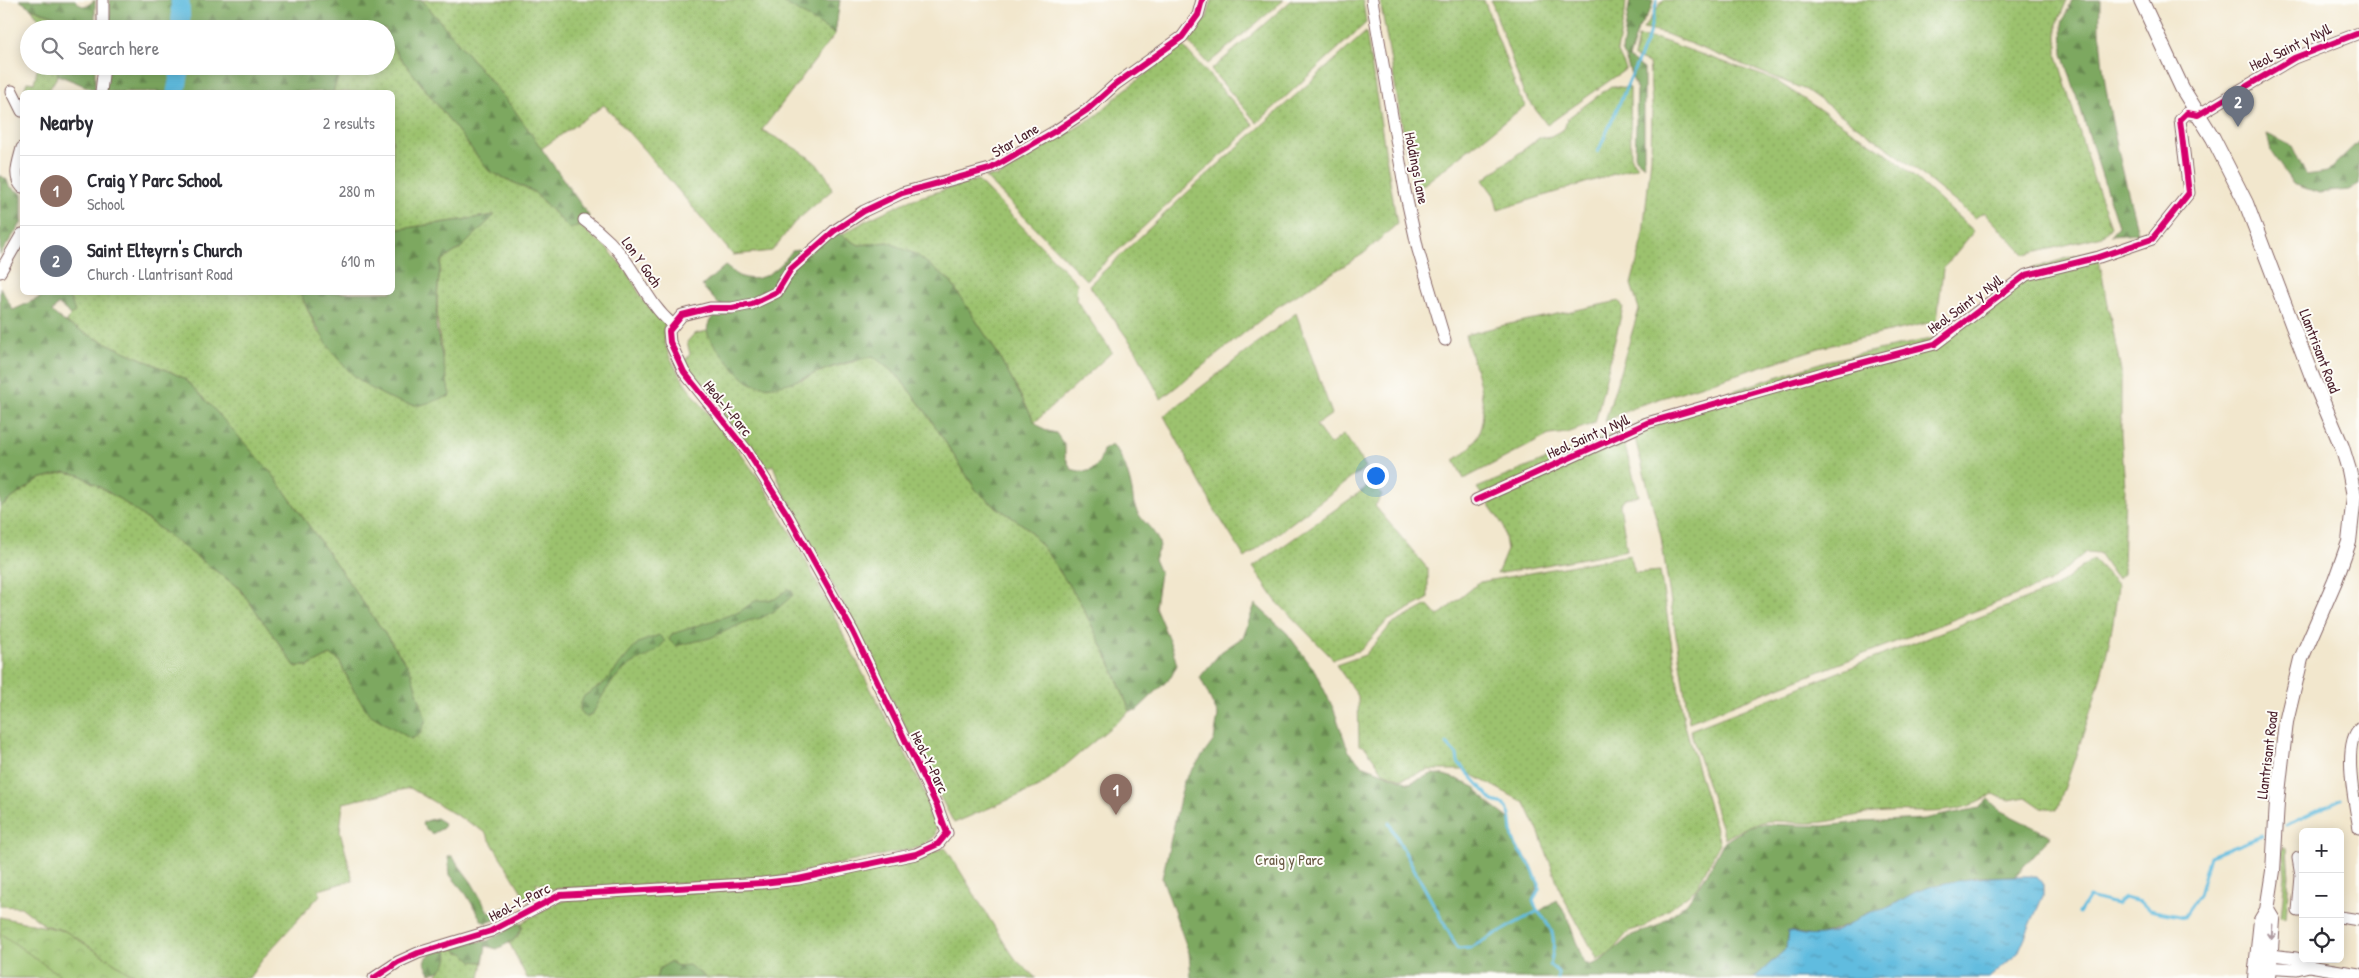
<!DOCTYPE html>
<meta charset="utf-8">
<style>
:root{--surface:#fff;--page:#f7f7f7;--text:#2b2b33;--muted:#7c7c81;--line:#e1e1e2;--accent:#db2777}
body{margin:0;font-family:"Patrick Hand",sans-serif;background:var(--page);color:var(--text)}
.controls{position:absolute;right:15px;bottom:15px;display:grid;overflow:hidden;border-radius:8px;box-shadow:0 2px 12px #0003}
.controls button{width:45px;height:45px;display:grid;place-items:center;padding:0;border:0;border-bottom:1px solid var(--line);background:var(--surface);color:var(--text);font:25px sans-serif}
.you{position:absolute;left:1375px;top:475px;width:18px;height:18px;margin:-12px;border:4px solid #fff;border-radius:50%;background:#1a73e8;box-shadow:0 0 0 8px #1a73e833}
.badge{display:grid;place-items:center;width:32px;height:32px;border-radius:50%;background:var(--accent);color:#fff;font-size:16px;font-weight:700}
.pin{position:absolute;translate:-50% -41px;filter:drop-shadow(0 1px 2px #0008)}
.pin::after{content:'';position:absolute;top:26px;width:18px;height:15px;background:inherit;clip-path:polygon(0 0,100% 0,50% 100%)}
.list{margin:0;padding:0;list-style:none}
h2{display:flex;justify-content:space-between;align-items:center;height:65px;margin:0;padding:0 20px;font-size:21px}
h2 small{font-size:16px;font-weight:400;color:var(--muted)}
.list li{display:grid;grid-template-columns:32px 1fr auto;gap:15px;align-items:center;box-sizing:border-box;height:70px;padding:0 20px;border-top:1px solid var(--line)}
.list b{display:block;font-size:19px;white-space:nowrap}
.list p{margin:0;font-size:16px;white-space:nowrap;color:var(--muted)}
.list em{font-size:16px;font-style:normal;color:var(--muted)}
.icon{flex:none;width:28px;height:28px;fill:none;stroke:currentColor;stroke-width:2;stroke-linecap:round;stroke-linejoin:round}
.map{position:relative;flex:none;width:2359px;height:978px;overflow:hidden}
.search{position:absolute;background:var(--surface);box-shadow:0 2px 12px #0003;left:20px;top:20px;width:375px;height:55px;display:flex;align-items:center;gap:12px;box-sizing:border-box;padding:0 18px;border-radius:28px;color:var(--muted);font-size:19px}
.panel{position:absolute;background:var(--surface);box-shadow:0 2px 12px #0003;left:20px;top:90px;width:375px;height:205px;border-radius:8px}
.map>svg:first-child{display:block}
.grass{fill:url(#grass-dots);stroke:#73704c}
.forest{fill:url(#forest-firs);stroke:#646446}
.park{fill:url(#park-crowns);stroke:#73704c}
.pitch{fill:#9cc26e;stroke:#73704c}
.water{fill:url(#water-ripples);stroke:#566e85}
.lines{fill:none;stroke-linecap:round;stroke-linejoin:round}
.stream{stroke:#61bcdf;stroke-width:3}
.river{stroke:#61bcdf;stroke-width:19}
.minor-casing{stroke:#856564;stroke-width:13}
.major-casing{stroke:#856564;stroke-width:16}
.minor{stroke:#fff;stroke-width:11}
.major{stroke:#fff;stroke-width:14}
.cycleway-casing{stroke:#fdfcf7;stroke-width:9}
.cycleway{stroke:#d6006c;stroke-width:6}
.oneway{stroke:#ae9aa0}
.labels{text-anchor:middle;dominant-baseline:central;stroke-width:4;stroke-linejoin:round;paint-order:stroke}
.street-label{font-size:15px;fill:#4a1f2b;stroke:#fdfcf7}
.park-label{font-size:15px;fill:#675842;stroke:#fdfcf7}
</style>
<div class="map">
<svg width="2359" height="978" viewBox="0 0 2359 978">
<defs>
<pattern id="grass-dots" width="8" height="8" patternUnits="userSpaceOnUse" patternTransform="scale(1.25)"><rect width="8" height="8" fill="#9cc26e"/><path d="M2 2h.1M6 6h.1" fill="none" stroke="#88a65f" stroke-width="1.8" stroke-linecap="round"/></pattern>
<pattern id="forest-firs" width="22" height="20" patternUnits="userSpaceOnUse" patternTransform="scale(1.25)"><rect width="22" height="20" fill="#7da861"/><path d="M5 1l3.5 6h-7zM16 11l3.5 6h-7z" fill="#688850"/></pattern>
<pattern id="park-crowns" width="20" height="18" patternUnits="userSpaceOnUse" patternTransform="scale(1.25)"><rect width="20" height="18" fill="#9cc26e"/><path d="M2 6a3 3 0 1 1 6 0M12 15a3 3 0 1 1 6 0" fill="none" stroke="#88a65f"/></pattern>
<pattern id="water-ripples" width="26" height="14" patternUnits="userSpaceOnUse" patternTransform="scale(1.25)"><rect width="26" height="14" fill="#61bcdf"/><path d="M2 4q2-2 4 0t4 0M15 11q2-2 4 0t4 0" fill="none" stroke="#5298b5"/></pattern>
</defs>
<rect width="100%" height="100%" fill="#fdfcf7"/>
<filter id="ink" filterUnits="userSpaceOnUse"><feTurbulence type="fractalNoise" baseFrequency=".02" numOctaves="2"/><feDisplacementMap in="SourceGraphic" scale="10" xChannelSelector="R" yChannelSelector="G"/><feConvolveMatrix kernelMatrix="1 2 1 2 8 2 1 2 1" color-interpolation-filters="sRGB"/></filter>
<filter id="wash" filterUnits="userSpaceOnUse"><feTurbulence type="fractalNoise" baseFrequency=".0096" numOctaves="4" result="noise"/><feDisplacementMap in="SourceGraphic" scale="20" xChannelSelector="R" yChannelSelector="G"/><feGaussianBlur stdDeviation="1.12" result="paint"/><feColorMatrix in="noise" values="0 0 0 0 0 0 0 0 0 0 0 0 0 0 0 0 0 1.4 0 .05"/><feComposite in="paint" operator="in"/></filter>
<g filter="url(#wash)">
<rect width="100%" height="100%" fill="#f2e7cd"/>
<!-- grass -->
<path class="grass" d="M422,0H781L835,34L762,130C788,145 825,159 832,190L794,223L772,251L733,255L645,151L604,105L541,149L513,108Z
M1212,0H1284L1208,64L1188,42L1207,17Z
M1292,0H1363L1366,23L1257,123L1211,70Z
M1380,0H1484L1519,96L1526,105L1414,192Z
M1491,0H1626L1625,13L1617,50L1626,69L1547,125L1524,94Z
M1663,0H2067L2057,24V56L2093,177L2111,226L2102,236L2025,255L1984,212L1975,218L1899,156L1806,90L1666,34L1643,29Z
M31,8L55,16L53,29H46Z
M1366,32L1397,224L1363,254L1277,307L1161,399L1136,350L1089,285L1190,190Z
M1638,37L1658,39L1775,80L1892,157L1974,231L1943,269L1937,321L1819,348L1637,406L1605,422L1639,309L1631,284L1642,243L1651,158L1652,105L1649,63L1634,57Z
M386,43H389L489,171L534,192L570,229L580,226L609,250L627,272L643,300L665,324C654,352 705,409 722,431C736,448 751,466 763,485C807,557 842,634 881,709C894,733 941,812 935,836L921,847L778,877L719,882L549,889L536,882L538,896L528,902L485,832L410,788L343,803L340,831L353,880L319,890L320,895L265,956L249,978H138L65,931L44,925L21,907L0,906V507L39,479L65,472L80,475L121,500L240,589L295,666H309L330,655L339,660L354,691L410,669L274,476L184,378L95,338L66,323L73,311L65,292L300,293L318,332L443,357C435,320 436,298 441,261L461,248L494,215L393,230L392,92H333L338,77L348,66H386Z
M1183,46L1254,125L1086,280L985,177L999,176L1097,115L1122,92Z
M38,66H56L58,75L48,92L24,91L27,82L34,83Z
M1611,86L1630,88L1631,159L1637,167L1498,210L1494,195L1483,180L1539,138L1551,136L1564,129L1568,118Z
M977,180L1077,283L1076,300L1112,352L1035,422L996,351L950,281L889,242L859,245L841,235L869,219L910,200Z
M2097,249L2121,371V435L2125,486L2123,574L2117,579L2099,553L2086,552L2050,582L1689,722L1661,537L1632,427L1655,416L1826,361L1949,335L2028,270Z
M1619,301L1623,307L1595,423L1567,433L1549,435L1464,479L1454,460C1460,456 1468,451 1472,445C1496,414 1474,368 1465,335L1500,326Z
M1296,313L1332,414L1316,425L1330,445L1344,434L1366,467L1245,558L1216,512L1164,416Z
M707,331L711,341L801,380L823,370L873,356L898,376L926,412L976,490L992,504L1026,527L1048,554L1080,602L1109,660L1130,711L1041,786L954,823C918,756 887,687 852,620C825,568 792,520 773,465L765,468L710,400L684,362L690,354L687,342L694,334Z
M1620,429L1639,496L1625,498L1620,505L1627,550L1497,574L1507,550L1503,525L1477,488Z
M1373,483L1382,495L1375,506L1428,569V599L1387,621L1361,650L1333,659L1276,601L1253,567Z
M1630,555L1635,573L1660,571L1684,722L1720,843L1696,889L1644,927L1629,931L1611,952L1598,960L1562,895L1539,833L1525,803L1463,770H1428L1402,779L1383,772L1365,747L1359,745L1358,696L1336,665L1365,655L1391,625L1428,605L1438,616L1480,582Z
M2093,559L2118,585C2111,663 2082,736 2057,810L2042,808L2026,797L2008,800L1993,794C1951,821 1918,808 1874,813C1853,815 1834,822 1813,823C1800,824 1788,821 1775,821C1758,820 1739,830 1725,839L1690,730L2054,588Z
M2284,847L2287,850L2289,876L2286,918L2281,917L2285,875L2282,850Z
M945,848L949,853L1005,944L1017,961L1036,978H706C690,964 678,963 659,969L656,978H527L509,942L517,937L523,927L521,923L557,903L575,897L729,890L916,858Z
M455,947L464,953L472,961L483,962L480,978H433C441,970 450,962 447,950Z"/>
<!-- forest -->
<path class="forest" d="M19,0H75L82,6L88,5L95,0V29H53L55,16L31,8Z
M110,0H422L513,108L589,216L587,222L570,229L534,192L489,171L389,43H386V29H110Z
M780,0H840L835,34L786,4Z
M1630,0H1653L1651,9L1638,29L1629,58L1644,69V166L1635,158L1637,90L1622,50Z
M2072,0H2100C2097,79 2120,157 2138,233L2110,235L2118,226L2063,54L2062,23Z
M56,66H95V90L58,75Z
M107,66H348L338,77L333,92H101Z
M2267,134L2292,146L2306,175L2327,172L2359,141V184L2349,190L2319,193L2293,184L2271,152Z
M0,175L7,180L9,186L22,194V222L0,255Z
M495,215L461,248L441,261L437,294L436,326L450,396C440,399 430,403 420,405C408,406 394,400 383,395C338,372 321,337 300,293L392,292L393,230Z
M834,231L859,245L888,242L917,255L950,281L996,351L1035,422L1044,430L1056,433L1065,446V456L1071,469C1091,475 1098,470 1103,450L1112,445C1123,455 1129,476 1132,491C1133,496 1133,502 1135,507C1141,523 1155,527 1160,546L1154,559L1160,573L1155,607L1172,647L1177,665L1171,677L1137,710L1130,711L1109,660L1080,602L1048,554L1026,527L992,504L976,490L926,412L898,376L873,356C857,360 840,364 824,370C804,377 777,392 753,384C741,380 722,354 713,343C701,328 710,318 722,308L702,286L725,266C730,269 736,276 742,277C764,284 780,267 792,251L798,250L808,254Z
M0,287L13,310L50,293H68L75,312L71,315L58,304L52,312L66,323L95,338L184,378L213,408L274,476L410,669L426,720L420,734L411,739L369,714L354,691L339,660L330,655L309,666H295L240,589L121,500L80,475L65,472L39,479L0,507Z
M788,589L792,591L793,595L776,610L761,618L748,621L710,638L675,646L669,640L672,634L739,612L755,601L775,599Z
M1255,604L1287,633L1315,671L1334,710L1348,750L1362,765L1409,783L1432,774L1444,775L1460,780L1476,788L1487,802L1511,820L1514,843L1532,865L1538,885L1532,901L1537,913L1556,900L1566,914L1584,963L1591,965L1599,962L1632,935L1657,926L1687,903L1707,874L1723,843L1747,827L1759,824L1824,826L1861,822L1924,819L1979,808L1988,799L2001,811L2051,836L2015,876L1975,877L1916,892L1885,909L1867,913L1853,923L1816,937L1788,931L1786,949L1754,978H1191L1189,953L1162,878L1184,781L1214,740L1218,715L1200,677L1221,652L1243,637Z
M659,635L665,641C653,658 641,656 626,668C610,680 601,698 592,715L586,717C577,712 580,704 584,696L604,683L638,643Z
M436,818L444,823L443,828L432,834L422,825L423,822Z
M448,856H452L472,883L489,913L514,904L517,908L507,916L486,923L482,921L466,894L450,875Z
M521,923L522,928L514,940L497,949L486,946L483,962L472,961L464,953L457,952L455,947L473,942L487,941L517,924Z
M447,950C450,962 443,973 430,973L424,962C428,952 436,952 447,950Z
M670,962L678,966L689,965L706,978H656L659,969Z"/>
<!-- park -->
<path class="park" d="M0,917L65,931L138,978H0Z"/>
<!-- pitch -->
<path class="pitch" d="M0,933L59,975L57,978H0Z"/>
<!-- water -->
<path class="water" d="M2015,876H2037L2043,883V896L2018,953L1989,978H1754L1786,949L1788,931C1821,942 1838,932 1866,914C1871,911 1878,911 1884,909C1896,905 1906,896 1918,891C1950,879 1981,877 2015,876Z"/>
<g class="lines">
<!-- stream -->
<path class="stream" d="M1598,152L1648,38L1657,0
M1447,744L1457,755L1458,762L1493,801L1504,804C1515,819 1509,826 1514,841C1517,851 1525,858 1531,866C1534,871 1535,878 1539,884V889L1533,901C1537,913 1540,913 1546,921C1557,936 1554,949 1550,965L1558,972V978
M1389,823L1458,949L1470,948L1536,912
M2287,825L2341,799
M2079,913L2089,897L2116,904L2124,898L2141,902L2149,910L2184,917L2199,895L2210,856L2262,836"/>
<!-- river -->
<path class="river" d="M180,0L181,29
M176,92L181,66"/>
</g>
</g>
<g filter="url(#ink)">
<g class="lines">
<!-- minor casing -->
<g class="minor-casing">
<path id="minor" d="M103,0V29
M1372,0L1405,191L1418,250L1445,340
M12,91L22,111
M101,92L104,66
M22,148C19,161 12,176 22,187
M584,220C602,233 618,248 630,267C644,288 653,308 672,324
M0,272L22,234
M1476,500L1647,423L1830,371L1935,344L2026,275L2099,257L2152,239L2189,193L2180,120L2187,113L2198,115L2294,58L2359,33
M2359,729C2342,744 2355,807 2359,828
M2298,858L2301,876L2298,911H2303
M2340,917L2359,920
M2264,954L2296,958L2309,966L2359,974
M2261,967L2297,969L2309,966
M374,978L398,962L418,953L491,931L560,895L762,883L798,879L916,854L938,844L947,833L937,806L853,632L787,514L747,451L684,372L670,342L669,331L682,315L710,308H732L752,304L777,292L791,269L834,231L864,211L902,193L990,169L1057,130L1087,110L1116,84L1182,37L1198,15L1202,0"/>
</g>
<!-- major casing -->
<g class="major-casing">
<path id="major" d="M2141,0L2182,88L2213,138L2246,203L2311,374L2342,447L2349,470L2354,496L2349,542L2335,581L2301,659L2286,722L2277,802L2273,871L2267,910L2261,920L2255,978
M2267,910L2273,920L2269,978"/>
</g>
<!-- minor -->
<use href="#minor" class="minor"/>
<!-- major -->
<use href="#major" class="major"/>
<!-- cycleway casing -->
<g class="cycleway-casing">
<path id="cycleway" d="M1476,500L1647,423L1830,371L1935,344L2026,275L2099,257L2152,239L2189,193L2180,120L2187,113L2198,115L2294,58L2359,33
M374,978L398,962L418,953L491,931L560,895L762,883L798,879L916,854L938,844L947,833L937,806L853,632L787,514L747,451L684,372L670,342L669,331L682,315L710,308H732L752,304L777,292L791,269L834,231L864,211L902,193L990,169L1057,130L1087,110L1116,84L1182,37L1198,15L1202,0"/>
</g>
<!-- cycleway -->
<use href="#cycleway" class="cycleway"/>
</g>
<!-- one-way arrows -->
<defs><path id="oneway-shaft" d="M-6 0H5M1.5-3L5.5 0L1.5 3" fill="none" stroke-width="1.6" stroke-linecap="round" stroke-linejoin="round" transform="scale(1.25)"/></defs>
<use class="oneway" href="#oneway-shaft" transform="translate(2272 932) rotate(93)"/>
</g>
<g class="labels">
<!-- street labels -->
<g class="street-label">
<text transform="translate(2290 47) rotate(-26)">Heol Saint y Nyll</text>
<text transform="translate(1015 140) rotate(-31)">Star Lane</text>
<text transform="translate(1417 168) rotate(79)">Holdings Lane</text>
<text transform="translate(642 262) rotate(55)">Lon Y Goch</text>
<text transform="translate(1965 304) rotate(-36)">Heol Saint y Nyll</text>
<text transform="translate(2320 351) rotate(69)">Llantrisant Road</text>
<text transform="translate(728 408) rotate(51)">Heol-Y-Parc</text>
<text transform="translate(1588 436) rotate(-24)">Heol Saint y Nyll</text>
<text transform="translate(2267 755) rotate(-83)">Llantrisant Road</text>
<text transform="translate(930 762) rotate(64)">Heol-Y-Parc</text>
<text transform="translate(519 902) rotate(-27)">Heol-Y-Parc</text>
</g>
<!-- park labels -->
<g class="park-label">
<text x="1289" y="859">Craig y Parc</text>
</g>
</g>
</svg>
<div class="controls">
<button>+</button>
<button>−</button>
<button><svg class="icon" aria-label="locate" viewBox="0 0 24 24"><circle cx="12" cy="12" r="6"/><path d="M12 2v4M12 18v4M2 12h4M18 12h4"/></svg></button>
</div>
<div class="you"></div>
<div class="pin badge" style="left:1116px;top:815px;background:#8d6e63">1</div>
<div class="pin badge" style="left:2238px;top:127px;background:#6b7280">2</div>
<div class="search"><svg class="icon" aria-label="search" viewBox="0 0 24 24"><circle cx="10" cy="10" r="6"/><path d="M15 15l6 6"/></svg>Search here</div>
<section class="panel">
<h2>Nearby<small>2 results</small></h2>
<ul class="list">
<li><span class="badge" style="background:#8d6e63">1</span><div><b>Craig Y Parc School</b><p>School</p></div><em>280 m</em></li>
<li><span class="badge" style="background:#6b7280">2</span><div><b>Saint Elteyrn's Church</b><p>Church · Llantrisant Road</p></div><em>610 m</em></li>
</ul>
</section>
</div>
